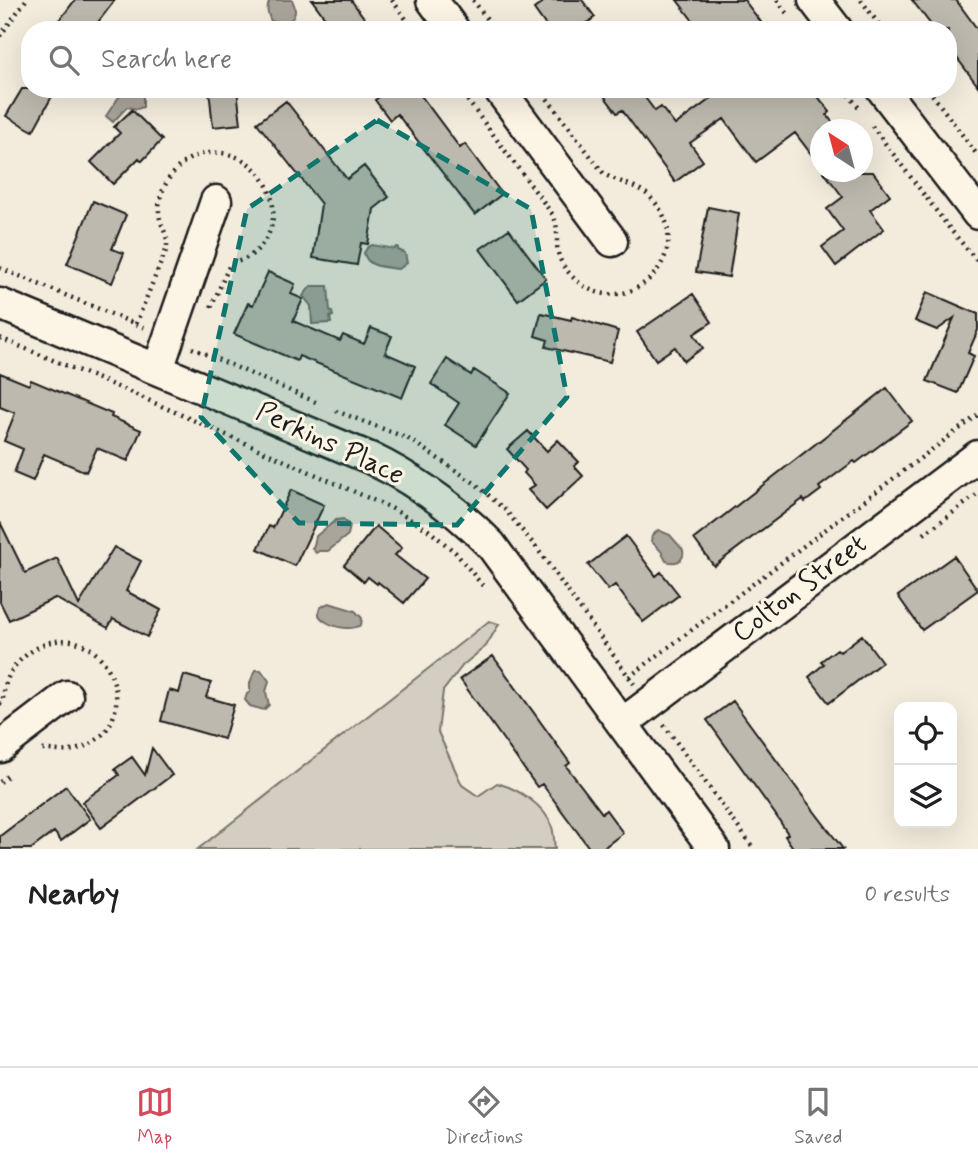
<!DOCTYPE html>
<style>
:root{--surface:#fff;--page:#f2f2f2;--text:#202124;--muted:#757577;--line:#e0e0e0;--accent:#d1495b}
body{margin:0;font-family:Mynerve,sans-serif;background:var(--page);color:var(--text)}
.controls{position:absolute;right:21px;bottom:21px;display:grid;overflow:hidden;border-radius:14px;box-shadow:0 7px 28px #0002}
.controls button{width:63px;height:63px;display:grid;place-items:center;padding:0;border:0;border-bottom:2px solid var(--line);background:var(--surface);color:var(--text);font:35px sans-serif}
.compass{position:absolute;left:810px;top:119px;width:63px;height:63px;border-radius:50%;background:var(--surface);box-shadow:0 7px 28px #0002;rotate:324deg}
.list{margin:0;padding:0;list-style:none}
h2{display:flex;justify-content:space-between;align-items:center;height:91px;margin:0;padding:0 28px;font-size:30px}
h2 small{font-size:23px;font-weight:400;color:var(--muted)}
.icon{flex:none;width:38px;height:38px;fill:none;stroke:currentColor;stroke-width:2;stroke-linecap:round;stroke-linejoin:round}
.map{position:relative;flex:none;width:978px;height:849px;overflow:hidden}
.search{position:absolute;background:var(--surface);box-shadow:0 7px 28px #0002;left:21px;right:21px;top:21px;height:77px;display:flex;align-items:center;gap:18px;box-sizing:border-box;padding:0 24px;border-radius:28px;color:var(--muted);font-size:26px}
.sheet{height:217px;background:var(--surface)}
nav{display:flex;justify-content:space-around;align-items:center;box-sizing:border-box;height:98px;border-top:2px solid var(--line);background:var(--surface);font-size:19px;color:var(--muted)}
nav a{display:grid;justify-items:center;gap:4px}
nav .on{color:var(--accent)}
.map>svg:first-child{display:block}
.green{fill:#d3cec1;stroke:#78756e;stroke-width:2}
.water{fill:#aaa59b;stroke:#716e68;stroke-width:2}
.building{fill:#beb9ae;stroke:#1c1c1c;stroke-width:2}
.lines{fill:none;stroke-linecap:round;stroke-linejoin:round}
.street-casing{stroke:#1c1c1c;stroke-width:35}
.path{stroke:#1c1c1c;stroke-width:4.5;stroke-dasharray:2 5;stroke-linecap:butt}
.street{stroke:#fcf5e5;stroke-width:30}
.marked{fill:#0f766e;fill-opacity:0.2;stroke:#0f766e;stroke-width:5;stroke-dasharray:14 9;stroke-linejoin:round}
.labels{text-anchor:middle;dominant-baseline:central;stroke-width:6;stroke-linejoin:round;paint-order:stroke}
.street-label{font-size:28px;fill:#1c1c1c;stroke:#fcf5e5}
</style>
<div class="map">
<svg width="978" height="849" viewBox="0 0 978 849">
<rect width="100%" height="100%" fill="#f3ecdd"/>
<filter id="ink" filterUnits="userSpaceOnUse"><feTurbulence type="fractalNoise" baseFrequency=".0143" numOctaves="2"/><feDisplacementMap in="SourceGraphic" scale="14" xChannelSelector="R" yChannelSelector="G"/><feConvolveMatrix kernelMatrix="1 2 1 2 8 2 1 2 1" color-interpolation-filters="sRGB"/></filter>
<g filter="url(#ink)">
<!-- green -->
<path class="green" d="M489,621L499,624L486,646L463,665L443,691L438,732L462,785L478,796L497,783C518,789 545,805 552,827C554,833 554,842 555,849H198Z"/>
<!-- water -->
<path class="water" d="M270,0H292C298,11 295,19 284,24L271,21C267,13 266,8 270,0Z
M137,89L143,96V107L137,109L127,107L113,122L106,116L123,91Z
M372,245L395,249L396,247H398V250L405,253L407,263L399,269C386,267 367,268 364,253L367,248Z
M311,286H328L330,311L332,312L333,316L330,317L331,323L312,324L311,306L303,296Z
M343,519L350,526L348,535L328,551H319L316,553L312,548L314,545L316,536L336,520Z
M658,530L670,535L683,550C685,562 675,564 666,561L661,551L651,541L652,536Z
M329,603L355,611L362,618L361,625C342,636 299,614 329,603Z
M255,670H261L269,681L266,692L269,705L264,710L250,706L245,700L247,694L250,692V683Z"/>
<!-- building -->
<path class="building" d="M75,0H115L92,30H52Z
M312,0H351L373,30H334Z
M546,0H582L595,17L578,30H549L534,9Z
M677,0H744L767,30H700Z
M912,0H956L978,30V86L948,46V30H935Z
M22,89H56L33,131L6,116Z
M209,89H237L241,124L213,127Z
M390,89H416L460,148L465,144L502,194L475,215L397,114L390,120L375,100Z
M599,89H650L643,95L655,111L661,107L675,125L724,89H812L830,112L827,115L836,127L832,130H821V167L795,133L756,162L724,119L690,143L703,161L675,182L622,110L617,113Z
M286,101L347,179L364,166L389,197L374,209L368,244L361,243L357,265L313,258L321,204L257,123Z
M132,110L162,140L142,161L139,158L113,184L91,162L120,133L114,127Z
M824,172H873L890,195L870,210L884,229L836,266L822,247L843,231L827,209L843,197Z
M93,201L126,215L112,249L124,253L112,283L67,264Z
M708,207L739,213L729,277L696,272Z
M509,229L546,279L518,300L480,249Z
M268,272L295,284L291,294L303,299L293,321L340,341L343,335L364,344L371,328L392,336L385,353L415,366L402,398L299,356L297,361L234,334L248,303L253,305Z
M927,292L978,314V330L968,353L974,356L958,393L927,381L954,318L937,330L915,321Z
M693,294L712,322L694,334L703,348L684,361L675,347L656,360L637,332Z
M541,313L571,320L572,317L618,331L610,362L546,347L548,340L535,336Z
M447,359L471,375L474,370L510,393L476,445L445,425L459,403L431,384Z
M0,373L29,385L31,380L112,414L111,417L141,430L128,461L97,448L86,472L44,454L33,481L14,473L23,449L4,441L15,413L0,407Z
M887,388L912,421L856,463L854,461L819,487L821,490L805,502L803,499L714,566L694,539Z
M528,431L547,451L558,440L579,462L574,466L583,476L546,510L528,490L535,485L524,473L526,470L507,449Z
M291,490L324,505L295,566L258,549L269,526L273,528Z
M0,522L25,573L57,558L79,605L114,547L141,561L126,591L161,610L147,637L113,619L108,628L55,598L9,620L0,602Z
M376,526L402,548L395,555L425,579L404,603L378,582L377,584L368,577L364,582L344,565Z
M626,536L656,576L661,572L679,595L643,622L615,585L608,590L588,565Z
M954,556L978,590L922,630L898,596Z
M862,635L882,662L829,703L809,677L824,664L821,661L837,649L840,652Z
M493,656L570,763L566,766L602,813L606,810L623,833L602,849H590L542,784L537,787L460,679Z
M184,675L211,683L206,697L234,705L224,739L161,721L169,690L179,693Z
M733,701L801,794L843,849H794L785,836L788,834L775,814L707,720Z
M152,748L172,775L101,828L82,802L119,775L115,769L132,757L145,775Z
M66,786L90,819L61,841L54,832L31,849H0V836Z"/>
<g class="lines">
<!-- street casing -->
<g class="street-casing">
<path id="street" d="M432,0L454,30
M814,0L837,30
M499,89L612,241
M882,89L978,214
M0,304L370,458C415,480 456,509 491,545L714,849
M158,369L216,201
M623,723L978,456
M0,747L67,696"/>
</g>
<!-- path -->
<path class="path" d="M392,0L414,30
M473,0L495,30
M777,0L789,16
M861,0L883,30
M0,36L26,0
M459,89L553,215C563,236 548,250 570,274C621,332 705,253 651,198C639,185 619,183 604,174L540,89
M844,89L859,108
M928,89L978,156
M872,126L950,229L978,262
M0,268L145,328
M136,324C144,304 152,284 160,265C162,259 167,251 167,245C168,237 162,227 160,219C154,194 174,162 199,155C259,138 302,218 250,256C244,260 236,262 230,264L210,310
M0,338L132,393L391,508L427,529L455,552L483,586
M192,348L318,403
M336,411L407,438L476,484L506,511L536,547L634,684
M924,534L978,494
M629,677L978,415
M0,704L3,702C3,683 11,667 25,656C97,597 159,722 78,749C65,754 54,749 42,750
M664,725L754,849
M0,782L10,774"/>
<!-- street -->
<use href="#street" class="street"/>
</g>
</g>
<!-- marked area -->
<path class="marked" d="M377,120L531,209L567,397L457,525L299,523L201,417L247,209Z"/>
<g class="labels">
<!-- street labels -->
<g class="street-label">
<text transform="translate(330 444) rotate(25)">Perkins Place</text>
<text transform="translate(800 589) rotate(-37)">Colton Street</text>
</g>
</g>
</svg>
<div class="controls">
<button><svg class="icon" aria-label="locate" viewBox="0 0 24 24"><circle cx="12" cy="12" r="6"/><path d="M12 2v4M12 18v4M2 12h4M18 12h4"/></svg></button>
<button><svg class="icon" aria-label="layers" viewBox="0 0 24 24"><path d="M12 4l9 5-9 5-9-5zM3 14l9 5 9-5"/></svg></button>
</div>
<svg class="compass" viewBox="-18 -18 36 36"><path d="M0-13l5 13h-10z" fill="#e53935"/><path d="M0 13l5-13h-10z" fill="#757577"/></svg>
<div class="search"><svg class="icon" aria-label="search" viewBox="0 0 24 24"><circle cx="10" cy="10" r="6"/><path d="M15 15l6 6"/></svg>Search here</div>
</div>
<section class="sheet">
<h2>Nearby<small>0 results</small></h2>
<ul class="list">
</ul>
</section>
<nav>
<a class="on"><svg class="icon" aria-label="map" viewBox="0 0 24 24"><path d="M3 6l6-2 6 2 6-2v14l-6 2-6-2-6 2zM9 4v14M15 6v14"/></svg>Map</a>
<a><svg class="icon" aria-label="directions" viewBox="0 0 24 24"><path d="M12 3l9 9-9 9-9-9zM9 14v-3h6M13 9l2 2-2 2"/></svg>Directions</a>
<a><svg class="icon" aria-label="saved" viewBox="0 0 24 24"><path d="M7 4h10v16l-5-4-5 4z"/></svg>Saved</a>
</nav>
